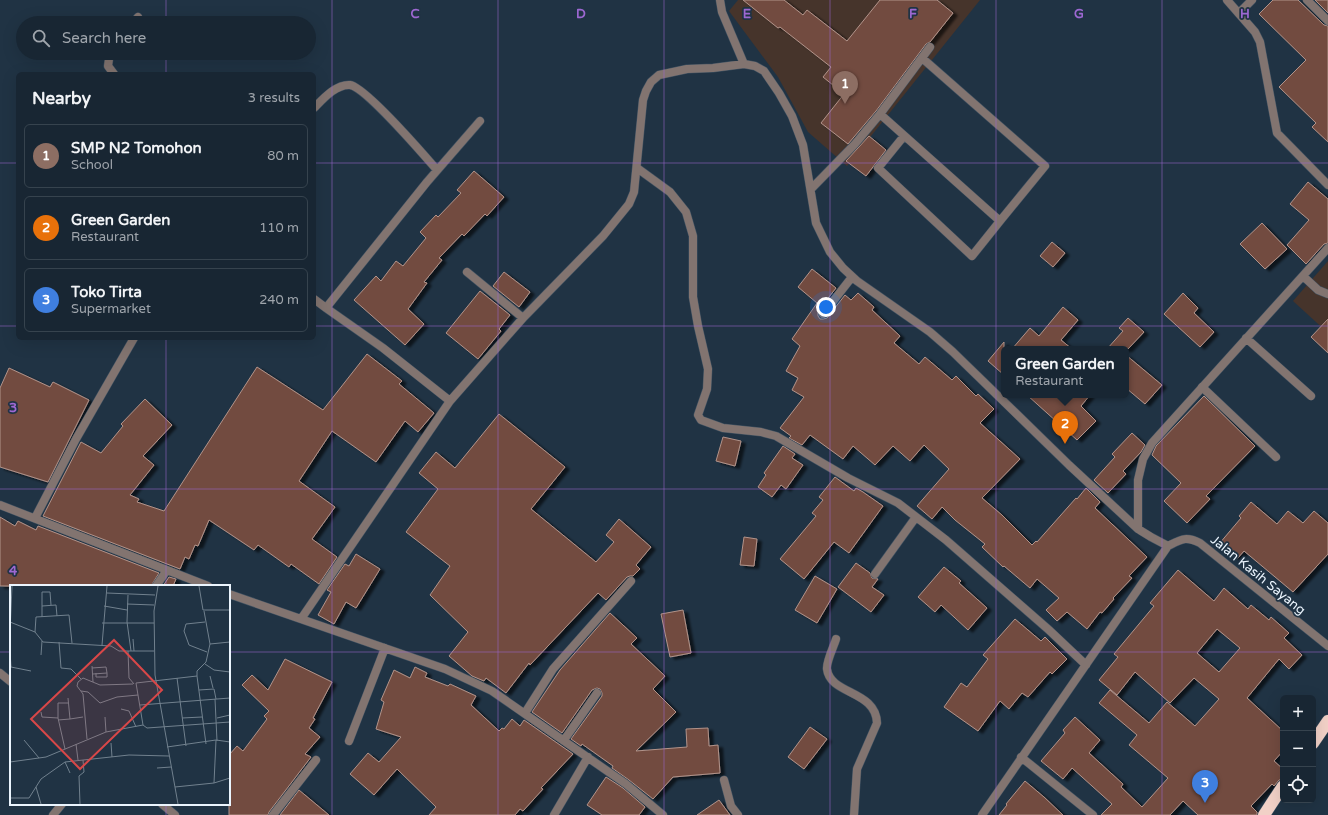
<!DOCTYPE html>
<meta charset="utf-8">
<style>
:root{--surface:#182633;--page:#25323f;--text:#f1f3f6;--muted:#9fa5ac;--line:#36434e;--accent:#95b2f1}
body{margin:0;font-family:"Varela Round",sans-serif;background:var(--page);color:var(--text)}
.controls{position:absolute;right:12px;bottom:12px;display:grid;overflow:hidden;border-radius:6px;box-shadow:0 4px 16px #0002}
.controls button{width:36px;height:36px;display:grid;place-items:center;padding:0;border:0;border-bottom:1px solid var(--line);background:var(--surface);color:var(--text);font:20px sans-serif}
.you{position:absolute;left:826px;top:307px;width:14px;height:14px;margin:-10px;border:3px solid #fff;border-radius:50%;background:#1a73e8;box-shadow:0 0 0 6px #1a73e833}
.badge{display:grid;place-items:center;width:26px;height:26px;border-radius:50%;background:var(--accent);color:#fff;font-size:13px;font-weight:700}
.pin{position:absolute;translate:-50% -33px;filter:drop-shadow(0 1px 2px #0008)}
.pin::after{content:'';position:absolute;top:21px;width:14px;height:12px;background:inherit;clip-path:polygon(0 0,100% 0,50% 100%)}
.popup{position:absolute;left:1001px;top:346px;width:128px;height:52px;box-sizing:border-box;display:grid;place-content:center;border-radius:6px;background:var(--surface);filter:drop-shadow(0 1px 3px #0005);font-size:13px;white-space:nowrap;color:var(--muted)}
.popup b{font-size:15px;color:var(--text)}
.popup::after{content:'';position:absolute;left:50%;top:100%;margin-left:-8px;border:8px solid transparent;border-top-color:var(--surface)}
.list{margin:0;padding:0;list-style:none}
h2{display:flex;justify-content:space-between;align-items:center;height:52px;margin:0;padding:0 16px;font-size:17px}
h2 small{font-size:13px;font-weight:400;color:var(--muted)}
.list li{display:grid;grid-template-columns:26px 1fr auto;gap:12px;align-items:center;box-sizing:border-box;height:64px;margin:0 8px 8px;padding:0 8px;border:1px solid var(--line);border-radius:6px}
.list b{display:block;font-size:15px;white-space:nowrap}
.list p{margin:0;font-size:13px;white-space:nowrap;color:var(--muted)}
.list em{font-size:13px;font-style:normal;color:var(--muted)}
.icon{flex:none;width:22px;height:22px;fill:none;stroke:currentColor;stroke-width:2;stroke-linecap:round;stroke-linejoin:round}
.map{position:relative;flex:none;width:1328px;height:815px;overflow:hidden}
.search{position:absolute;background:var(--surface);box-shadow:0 4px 16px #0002;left:16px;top:16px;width:300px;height:44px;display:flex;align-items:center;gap:10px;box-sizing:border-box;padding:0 14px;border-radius:22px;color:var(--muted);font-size:15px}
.panel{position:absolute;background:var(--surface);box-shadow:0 4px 16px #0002;left:16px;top:72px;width:300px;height:268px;border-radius:6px}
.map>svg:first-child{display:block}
.education{fill:#46342b}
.building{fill:#724c40;stroke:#b2938a;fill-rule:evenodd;filter:url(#shadow)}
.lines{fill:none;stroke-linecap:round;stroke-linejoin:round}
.lane-casing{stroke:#405262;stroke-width:9}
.street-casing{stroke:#405262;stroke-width:9}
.highway-casing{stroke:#405262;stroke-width:13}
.lane{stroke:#827470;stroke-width:8}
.street{stroke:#827470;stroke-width:8}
.highway{stroke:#f2d1c7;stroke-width:12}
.grid{fill:none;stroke:#9d68d2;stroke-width:1;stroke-opacity:0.55}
.labels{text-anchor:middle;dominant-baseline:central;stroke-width:3.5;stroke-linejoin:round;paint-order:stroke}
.street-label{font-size:13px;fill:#ebf5fe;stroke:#203344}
.inset-road{fill:none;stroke:#71818e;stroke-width:1}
.view{fill:#d94748;fill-opacity:0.15;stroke:#d94748;stroke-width:2}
.inset-edge{fill:none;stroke:#ebf5fe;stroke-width:2}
.grid-label{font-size:13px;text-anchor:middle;font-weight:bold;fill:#9d68d2;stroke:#203344;stroke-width:3.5;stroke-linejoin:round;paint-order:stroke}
</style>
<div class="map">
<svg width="1328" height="815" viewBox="0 0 1328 815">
<defs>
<filter id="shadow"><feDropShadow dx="4.5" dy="2.5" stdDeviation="1" flood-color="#0009"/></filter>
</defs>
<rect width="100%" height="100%" fill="#203344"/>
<!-- education -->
<path class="education" d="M738,0H980L847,166L808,132L778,77L729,11Z
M1328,261V333L1293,301Z"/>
<!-- building -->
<path class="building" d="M743,0H784L803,15L807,10L847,41L880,0H937L953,13L930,42L926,44L876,111L848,144L821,123L844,94L823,77L831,67L780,27L778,28Z
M1273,0H1298L1324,25L1328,26V142L1312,127L1316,123L1279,87L1306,60L1259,14Z
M1315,0H1328V13Z
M869,136L886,150L866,176L846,161Z
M474,171L504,197L487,216L485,214L464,236L462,234L439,258L442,260L424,282L427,283L408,309L424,324L405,345L354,300L376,276L381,281L396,261L403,266L426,238L420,232L436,215L438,217L461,193L457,190Z
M1308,182L1328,199V243L1324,244L1306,264L1287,245L1309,220L1290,204Z
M1262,223L1287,249L1265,269L1240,244Z
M1052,242L1065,253L1053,267L1040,256Z
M812,269L836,288L818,311V316L820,319H823L827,318L845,295L851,300L858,293L874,307L872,310L900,336L894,343L919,364L925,357L952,380L956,376L976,396L978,394L994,409L980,423L1020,459L982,498L1002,515L1032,545L1036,541L1037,542L1076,498L1077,499L1086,488L1100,502L1095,508L1147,557L1129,576L1132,578L1113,598L1114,599L1102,613L1100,612L1087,629L1067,612L1057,621L1046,610L1059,598L1037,579L1030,588L1004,566L1003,567L982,547L985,544L955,520L942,507L932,519L917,506L949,469L925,446L924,445L910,461L893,446L875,465L853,446L843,459L810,435L802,445L789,438L791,436L780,428L804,397L792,390L798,378L786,371L800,346L792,339L817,303L798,287Z
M504,272L530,292L519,307L493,286Z
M480,291L510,315L499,329L501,331L478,359L446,333Z
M1183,293L1198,308L1194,313L1214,332L1200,347L1164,314Z
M1063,307L1078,320L1061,340L1072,349H1012L1030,328L1039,336Z
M1128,318L1144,332L1128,349H1107L1123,331L1119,328Z
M1328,319V353L1311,337Z
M1004,342V375L988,361Z
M367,354L402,381L399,384L434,413L418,432L405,421L376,462L332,431L299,481L335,507L312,539L337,557L319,584L291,564L289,567L258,545L254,550L209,520L198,546L195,545L189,559L185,557L180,569L43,516L81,442L101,453L123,426L121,424L145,399L172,425L143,456L154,465L130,495L139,499L137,502L164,511L257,367L323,410Z
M1126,355L1162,385L1145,404L1126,388Z
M9,368L50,387L53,382L89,400L48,482L0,467V388Z
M1027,395H1090L1081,406L1096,421L1077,440Z
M1204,396L1255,446L1206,496L1210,499L1187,523L1164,501L1181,483L1152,455L1156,446Z
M499,414L565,467L531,509L596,562L614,542L606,535L619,519L651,547L636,565L640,569L633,576H630L627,577L606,600L598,593L530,665L529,663L506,693L486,678L484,681L472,676L449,656L468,632L430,595L450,566L406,532L438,489L419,473L436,452L455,468Z
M1132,433L1145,445L1141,452L1123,471L1126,474L1108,493L1094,480L1115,457L1112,454Z
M723,437L741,441L735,466L716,461Z
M783,446L795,454L792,458L803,465L786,489L781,485L772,497L758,487L766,475L764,473Z
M835,477L854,491L856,488L863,492L883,506L849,553L834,542L804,579L780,559L816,516L812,513L823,500L819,497Z
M1251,502L1277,524L1288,511L1303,523L1314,511L1328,523V554L1293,592L1244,551L1237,559L1219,544L1241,518L1239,516Z
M0,517L15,526L18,521L36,530L38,526L159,573L151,586H0Z
M744,537L757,539L754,566L740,565Z
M356,554L380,569L356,608L346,602L334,624L318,615L331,592L327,590L345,564L349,566Z
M856,563L870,573L872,578L878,579L872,587L884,595L871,612L838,587Z
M944,567L961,581L959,583L987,608L968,630L941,605L935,612L918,597Z
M1178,570L1214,601L1224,588L1248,609L1251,605L1269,620L1271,617L1289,633L1284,638L1302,655L1289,669L1279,659L1247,698L1283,731V751L1274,761L1283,769V779L1279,780L1274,786L1272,784L1251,806L1257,812V815H1198L1183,801L1170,815H1101L1112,804L1072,768L1063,779L1041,761L1065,733L1063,730L1075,717L1100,740L1089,753L1123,784L1121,787L1142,807L1168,778L1129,745L1137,735L1099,703L1110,690L1149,723L1167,702L1195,726L1219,699L1194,678L1170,703L1135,672L1117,695L1099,680L1118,657L1114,654L1154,606L1150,603ZM1217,629L1240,648L1219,672L1197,653Z
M815,576L837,589L817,623L795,610Z
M169,577L176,579L173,586H163Z
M683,610L691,653L670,657L661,614Z
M610,613L637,638L631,644L665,676L653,689L676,712L636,751L687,747L686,729L708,728L709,746L718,745L720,773L673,777L653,799L629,780L612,768L613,766L582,744L581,746L571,739L602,696V693L600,689L597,688L592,690L562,733L532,712L560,670Z
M1015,619L1041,641L1045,637L1067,659L1052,674L1050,672L1028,697L1022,693L1009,709L1000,701L978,731L944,707L961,683L967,687L988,659L983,655Z
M285,659L332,682L313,718L315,719L309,728L320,737L305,754L311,757L269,812L268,815H229V755L237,746L243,751L267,719L264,716L269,711L242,685L252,675L268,690Z
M415,667L427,673L425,677L448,686L450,684L476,696L471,705L499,731L502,728L504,729L512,719L520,726L524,720L573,754L541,788L543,789L523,811L520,809L515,815H429L436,807L397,769L374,795L350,774L368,753L379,762L401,737L376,729L384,702L381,700L394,670L410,678Z
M810,727L827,739L804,769L788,757Z
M606,777L623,788L645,807L639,815H602L587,805Z
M1025,781L1044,797L1063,815H999L1007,805L1006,804Z
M299,790L329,815H280Z
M719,800L730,815H697Z"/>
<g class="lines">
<!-- lane casing -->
<g class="lane-casing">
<path id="lane" d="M1307,0L1328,21
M1239,13L1252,0
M1202,387L1276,457
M724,780L731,806L738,815"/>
</g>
<!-- street casing -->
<g class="street-casing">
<path id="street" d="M720,0L722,12L744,64
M1227,0L1255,32L1260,42L1277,133L1328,185
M133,23L138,17
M112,53L109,59L108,66L114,74
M314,108C323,99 336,84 350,85C365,87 424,155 437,170
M880,114L1000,221L1045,166L922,58
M904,136L878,168L972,256L1000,221
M637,168L670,192L686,212L693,236V297L698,326L708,369L707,389L698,415L701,420L723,428L761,432L776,436L848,478L898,503L946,540L1049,630L1086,665
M811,189L855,144L880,114L930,47
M467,272L523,318
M1303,276L1318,290L1328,294
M314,299L326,308
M823,314L852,277
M1246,338L1311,396
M450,401L383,348L326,308L427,182L480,121
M0,505L208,586
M35,518L76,439L134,338
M1168,546L1151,537L1138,529V480L1143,459L1152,443L1328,248
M875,574L916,517
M156,586L167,570
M229,594L445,669L492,691L626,784L663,815
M301,619L450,401L523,318L603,236L629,204L634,192L643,100L646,91L651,82L659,75L687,69L713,68L744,64L755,66L764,71L779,93L792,116L803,145L816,223L830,252L843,268L857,281L930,332L953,352L1069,465L1138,529
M836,639C834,646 826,662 827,669C830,695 876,690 877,723L857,769L854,815
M0,673L11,682
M525,713L553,669L631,581
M564,740L597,693
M349,741L385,648
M1021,757L1093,815
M162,804L175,815
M53,815L62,804
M273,815L316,760
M554,815L588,757
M982,815L1168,546C1182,539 1186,536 1200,543L1328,646"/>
</g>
<!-- highway casing -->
<g class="highway-casing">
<path id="highway" d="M1313,743L1328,721
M1264,815L1283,786"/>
</g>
<!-- lane -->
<use href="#lane" class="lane"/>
<!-- street -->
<use href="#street" class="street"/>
<!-- highway -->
<use href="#highway" class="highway"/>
</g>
<!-- grid -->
<path class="grid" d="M166,0V23M332,0V815M498,0V815M664,0V815M830,0V815M996,0V815M1162,0V815M166,53V74M0,163H18M314,163H1328M0,326H18M314,326H1328M166,338V586M0,489H1328M0,652H11M229,652H1328M166,804V815"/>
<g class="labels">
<!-- street labels -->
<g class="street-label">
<text transform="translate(1258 575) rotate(39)">Jalan Kasih Sayang</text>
</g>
</g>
<!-- overview -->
<g transform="translate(10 585)">
<rect width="220" height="220" fill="#203344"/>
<path class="inset-road" d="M148,1L144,26L145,90L168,219M189,1L193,25H220M97,8L145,10M118,10L117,37L121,66M117,19L144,20M32,21L46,20L47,31M94,21L117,25M32,32V7H40L41,20M0,37L25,47L33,57L101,61L109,66H144M195,37L176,39L174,46L179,60L197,67M92,38H144M0,47L2,1M25,47L26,32L59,30L62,58M123,54L124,66M49,57L51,83L61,84L71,94M200,59L220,57M92,60L97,1M0,66L1,82L21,86M118,66L119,93L124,99M31,70L32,56M195,79L204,85L220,87M82,81L83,97M82,83L96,82L97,88L83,89M86,88V92H97V88M187,91V86L196,77L200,59L194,26M200,91L203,103M167,93L176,161M126,98L187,91L196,159M126,98L133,140M189,105L204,104L206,114M71,106L78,107L90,118L107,112L128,110M58,113L60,134L73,132M205,114L207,156M130,120L220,113M111,124L119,126L126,142M31,127L32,132L48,133L55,164M95,132L96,147M48,133V118H59M172,133L192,132M207,133L220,130M48,135L60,134M77,154L73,109L67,101L68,97L73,93L90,100L123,99M14,155L29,173M101,158L102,172M66,159L68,175M157,162L206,155L220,157M0,177L36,172L96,147L133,140L137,143L220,137M55,177L60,188M147,183L161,182M204,198L206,155M26,202L31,219M165,202L204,198L220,193M0,213H19L31,194L55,177L119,170L159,171M70,219L69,191L74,187L73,175"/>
<path class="view" d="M104,55L152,105L70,184L21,134Z"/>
<rect width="220" height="220" class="inset-edge"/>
</g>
<g class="grid-label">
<text x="415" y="18">C</text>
<text x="581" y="18">D</text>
<text x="747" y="18">E</text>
<text x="913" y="18">F</text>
<text x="1079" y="18">G</text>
<text x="1245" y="18">H</text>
<text x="13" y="412">3</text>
<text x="13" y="575">4</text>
</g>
</svg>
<div class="controls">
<button>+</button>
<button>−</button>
<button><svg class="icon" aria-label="locate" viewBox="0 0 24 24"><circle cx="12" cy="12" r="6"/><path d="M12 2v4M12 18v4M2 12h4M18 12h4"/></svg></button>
</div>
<div class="you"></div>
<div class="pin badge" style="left:845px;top:104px;background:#8d6e63">1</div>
<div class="pin badge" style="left:1065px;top:444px;background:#e8710a">2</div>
<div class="popup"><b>Green Garden</b>Restaurant</div>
<div class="pin badge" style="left:1205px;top:803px;background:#3f7fe0">3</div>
<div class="search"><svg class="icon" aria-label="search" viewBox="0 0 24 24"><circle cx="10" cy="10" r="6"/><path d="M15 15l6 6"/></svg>Search here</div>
<section class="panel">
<h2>Nearby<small>3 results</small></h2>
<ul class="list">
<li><span class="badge" style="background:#8d6e63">1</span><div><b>SMP N2 Tomohon</b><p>School</p></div><em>80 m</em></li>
<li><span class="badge" style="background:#e8710a">2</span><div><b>Green Garden</b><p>Restaurant</p></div><em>110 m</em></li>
<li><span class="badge" style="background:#3f7fe0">3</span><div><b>Toko Tirta</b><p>Supermarket</p></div><em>240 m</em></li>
</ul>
</section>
</div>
